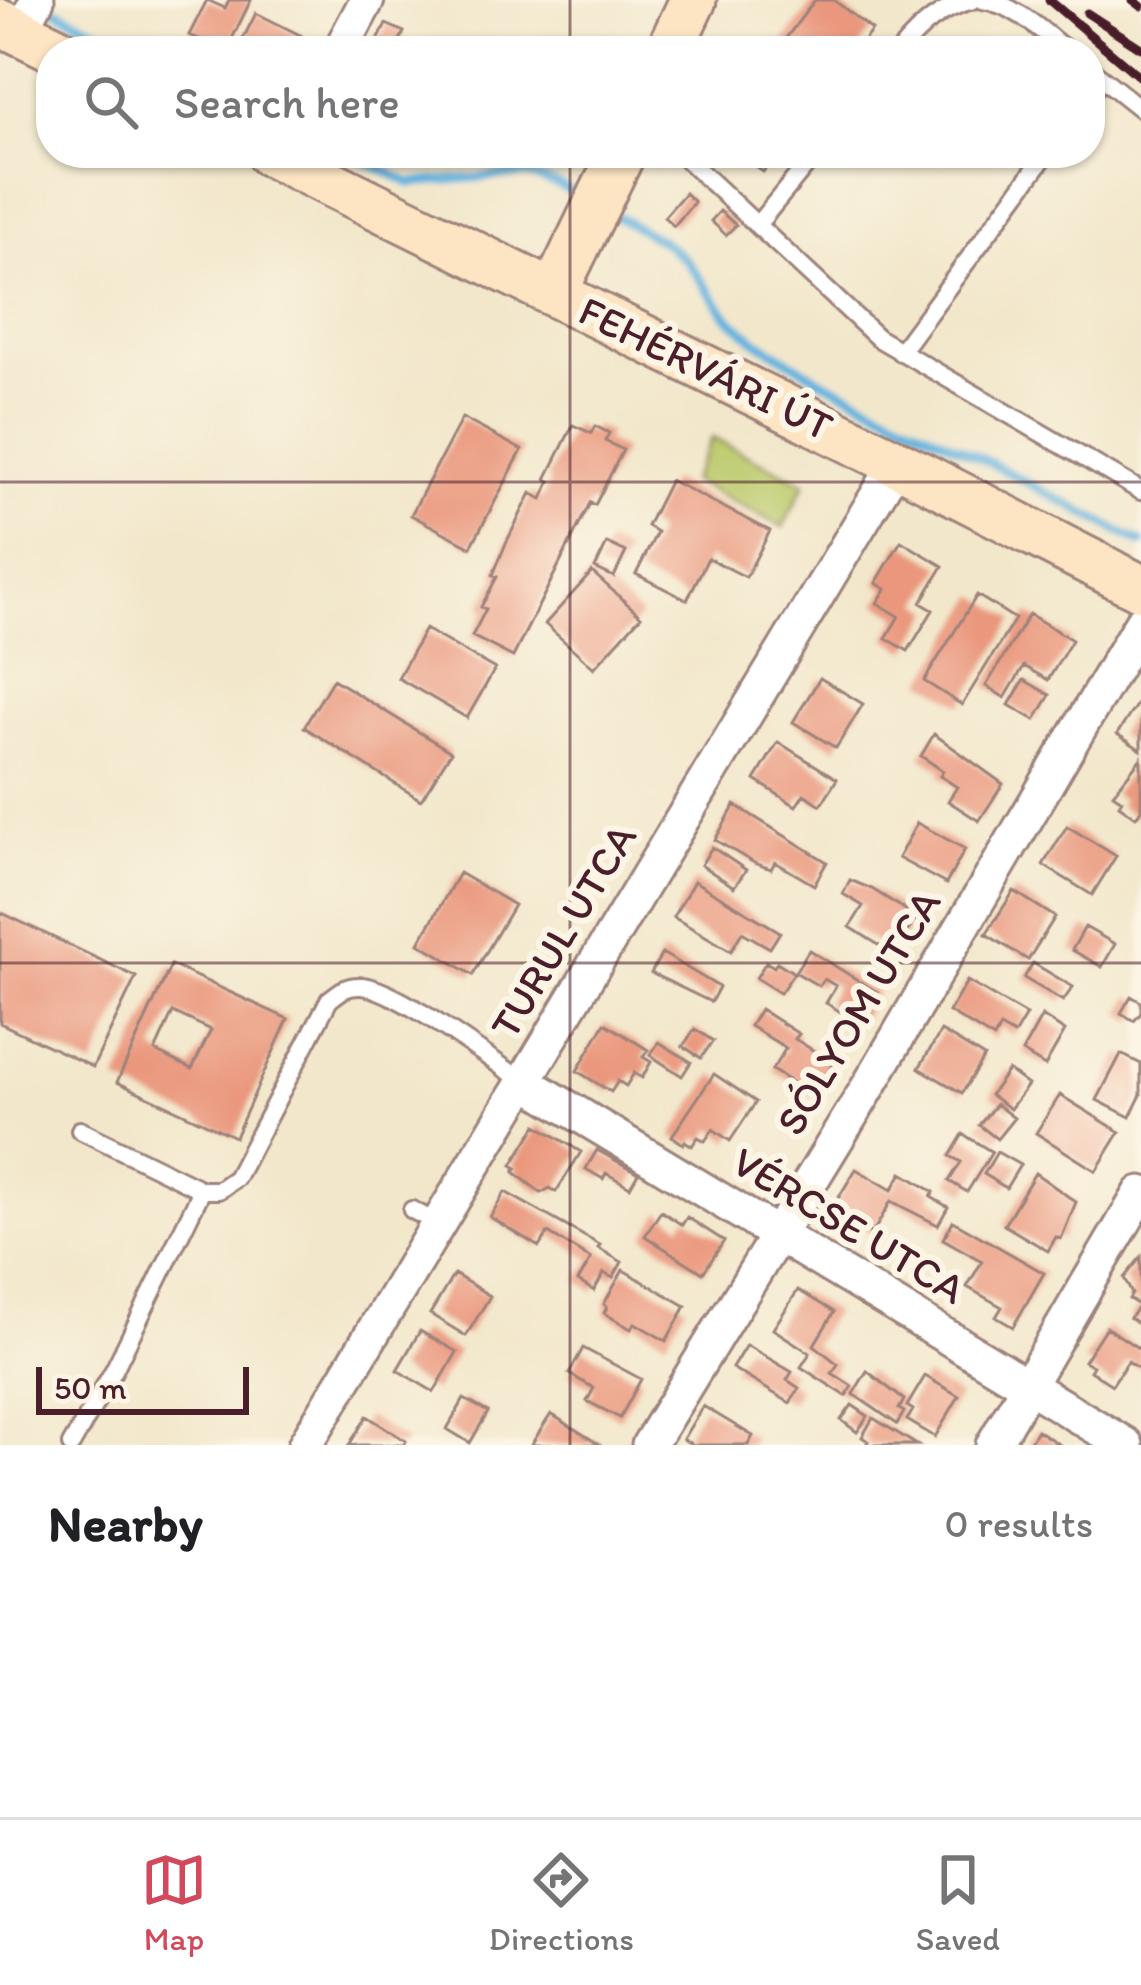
<!DOCTYPE html>
<meta charset="utf-8">
<style>
:root{--surface:#fff;--page:#f2f2f2;--text:#202124;--muted:#757577;--line:#e0e0e0;--accent:#d1495b}
body{margin:0;font-family:Itim,sans-serif;background:var(--page);color:var(--text)}
.scale{position:absolute;left:36px;bottom:30px;width:213px;box-sizing:border-box;padding-left:12px;border:6px solid #4a1f2b;border-top:0;font-size:33px;line-height:42px;white-space:nowrap;color:#4a1f2b;-webkit-text-stroke:9px #fcf5e5;paint-order:stroke}
.list{margin:0;padding:0;list-style:none}
h2{display:flex;justify-content:space-between;align-items:center;height:156px;margin:0;padding:0 48px;font-size:51px}
h2 small{font-size:39px;font-weight:400;color:var(--muted)}
.icon{flex:none;width:66px;height:66px;fill:none;stroke:currentColor;stroke-width:2;stroke-linecap:round;stroke-linejoin:round}
.map{position:relative;flex:none;width:1141px;height:1445px;overflow:hidden}
.search{position:absolute;background:var(--surface);box-shadow:0 3px 9px #0004;left:36px;right:36px;top:36px;height:132px;display:flex;align-items:center;gap:30px;box-sizing:border-box;padding:0 42px;border-radius:48px;color:var(--muted);font-size:45px}
.sheet{height:372px;background:var(--surface)}
nav{display:flex;justify-content:space-around;align-items:center;box-sizing:border-box;height:168px;border-top:3px solid var(--line);background:var(--surface);font-size:33px;color:var(--muted)}
nav a{display:grid;justify-items:center;gap:6px}
nav .on{color:var(--accent)}
.map>svg:first-child{display:block}
.green{fill:#bbca6c;stroke:#82744c;stroke-width:3}
.lines{fill:none;stroke-linecap:round;stroke-linejoin:round}
.stream{stroke:#65b3df;stroke-width:9}
.building{fill:#ea977d;fill-rule:evenodd}
.lane-casing{stroke:#9e837b;stroke-width:22}
.street-casing{stroke:#9e837b;stroke-width:39}
.secondary-casing{stroke:#9e837b;stroke-width:51}
.lane{stroke:#fff;stroke-width:16}
.street{stroke:#fff;stroke-width:33}
.secondary{stroke:#fde5c4;stroke-width:45}
.rail{stroke:#4a1f2b;stroke-width:9}
.grid{fill:none;stroke:#4a1f2b;stroke-width:3;stroke-opacity:0.55}
.labels{text-anchor:middle;dominant-baseline:central;stroke-width:12;stroke-linejoin:round;paint-order:stroke}
.street-label{font-size:42px;fill:#4a1f2b;stroke:#fcf5e5}
</style>
<div class="map">
<svg width="1141" height="1445" viewBox="0 0 1141 1445">
<rect width="100%" height="100%" fill="#fcf5e5"/>
<filter id="ink" filterUnits="userSpaceOnUse"><feTurbulence type="fractalNoise" baseFrequency=".00833" numOctaves="2"/><feDisplacementMap in="SourceGraphic" scale="24" xChannelSelector="R" yChannelSelector="G"/><feConvolveMatrix kernelMatrix="1 2 1 2 8 2 1 2 1" color-interpolation-filters="sRGB"/></filter>
<filter id="wash" filterUnits="userSpaceOnUse"><feTurbulence type="fractalNoise" baseFrequency=".004" numOctaves="4" result="noise"/><feDisplacementMap in="SourceGraphic" scale="48" xChannelSelector="R" yChannelSelector="G"/><feGaussianBlur stdDeviation="2.7" result="paint"/><feColorMatrix in="noise" values="0 0 0 0 0 0 0 0 0 0 0 0 0 0 0 0 0 1.4 0 .05"/><feComposite in="paint" operator="in"/></filter>
<g filter="url(#wash)">
<rect width="100%" height="100%" fill="#f2e7cb"/>
<!-- green -->
<path class="green" d="M712,438L805,483L783,527L691,481Z"/>
<g class="lines">
<!-- stream -->
<path class="stream" d="M48,6L138,51
M347,153L410,183L526,174L559,185L581,198
M611,213L662,241L686,260L728,317L755,340L821,380L981,458L1141,543"/>
</g>
<g id="blocks">
<!-- building -->
<path class="building" d="M207,0L225,8L229,0H251L226,51L189,35Z
M815,0H834L872,30L856,51H776Z
M256,13L302,36L295,51H237Z
M386,24L404,32L395,51H373Z
M738,153H778L763,172Z
M685,193L694,202L674,226L664,217Z
M720,211L736,225L726,235L711,221Z
M462,418L522,450L471,547L411,515Z
M573,425L591,433L595,426L609,433L605,441L623,450L595,505L590,503L513,657L472,636L486,609L481,607L497,577L493,575L506,543L531,493L542,499L550,481L546,479Z
M670,480L770,531L746,577L708,558L687,600L636,574L657,532L647,526Z
M901,541L943,566L921,603L933,610L908,651L886,638L899,616L877,603L886,589L876,583Z
M607,543L626,552L614,577L595,568Z
M592,572L641,616L594,668L545,624Z
M977,595L1015,619L962,705L924,681Z
M1029,614L1072,640L1048,680L1024,666L1005,698L986,686Z
M425,629L495,669L467,718L398,678Z
M820,678L863,704L836,748L793,722Z
M333,679L451,752L421,800L304,727Z
M1024,680L1050,695L1035,720L1009,705Z
M1141,698V750L1117,734Z
M934,734L1003,784L979,821L948,801L957,787L940,776L943,771L921,756Z
M778,742L837,779L821,805L804,794L796,806L755,780Z
M1141,758V810L1136,817L1119,805L1122,800L1113,794Z
M735,805L827,862L814,885L775,862L771,869L756,864L715,840Z
M917,823L965,849L946,884L898,858Z
M1067,826L1116,856L1092,895L1043,865Z
M712,847L746,870L734,887L701,865Z
M459,873L514,905L473,975L419,943Z
M850,880L872,889L917,917L893,954L850,927L863,906L843,894Z
M694,881L780,932L770,948L742,932L731,951L673,917Z
M1014,891L1055,917L1028,960L986,934Z
M0,912L136,977L93,1067L0,1023Z
M1085,927L1115,944L1102,967L1072,950Z
M809,950L877,992L859,1023L826,1003L836,986L824,979L819,986L795,972Z
M662,953L719,987L711,1002L651,973Z
M766,962L774,967L777,962L794,973L780,993L756,978Z
M1033,963L1073,987L1063,1001L1024,978Z
M171,965L288,1019L235,1137L117,1082ZM173,1012L211,1030L192,1069L155,1051Z
M967,981L1026,1015L1014,1035L1000,1027L994,1039L949,1012Z
M1131,996L1141,1002V1013L1134,1021L1121,1013Z
M760,1009L799,1034L795,1039L833,1063L813,1096L772,1070L786,1048L750,1026Z
M1042,1016L1065,1031L1045,1066L1022,1052Z
M605,1023L648,1050L643,1057L651,1062L642,1078L634,1073L626,1086L618,1081L611,1092L577,1071Z
M695,1029L713,1041L701,1058L683,1046Z
M941,1031L984,1057L962,1093L919,1068Z
M659,1042L691,1062L682,1076L650,1055Z
M1121,1054L1141,1064V1095L1130,1117L1097,1100Z
M1008,1070L1028,1085L1010,1109L990,1095Z
M714,1074L756,1102L730,1141L713,1129L705,1141L698,1137L692,1146L685,1141L683,1144L672,1136Z
M1060,1095L1120,1132L1096,1171L1036,1133Z
M996,1104L1014,1118L997,1139L979,1125Z
M537,1125L581,1152L556,1192L550,1188L541,1193L514,1172L517,1168L512,1165Z
M963,1134L992,1152L967,1192L949,1181L961,1162L950,1156Z
M597,1150L638,1173L630,1187L606,1173L603,1179L586,1169Z
M997,1152L1020,1165L1006,1188L984,1174Z
M856,1169L892,1190L902,1173L934,1192L931,1197L948,1207L938,1225L891,1201L872,1234L831,1210Z
M1035,1173L1076,1202L1061,1239L1056,1237L1048,1251L1004,1225Z
M505,1192L600,1245L598,1248L622,1262L613,1278L604,1273L594,1291L578,1281L591,1259L548,1233L539,1247L490,1217Z
M661,1211L682,1225L687,1217L724,1241L703,1273L645,1236Z
M953,1221L1044,1273L1013,1327L996,1317L1002,1307L967,1287L982,1261L943,1239Z
M1141,1257V1326L1130,1318L1139,1305L1129,1299L1132,1294L1124,1278Z
M623,1270L686,1306L666,1341L635,1323L631,1329L604,1313L607,1307L604,1304Z
M454,1274L490,1296L466,1336L430,1314Z
M798,1290L834,1312L814,1345L838,1364L832,1373L852,1386L846,1396L801,1367L810,1353L773,1329Z
M1106,1327L1141,1350V1370L1128,1361L1112,1385L1090,1371L1093,1366L1084,1361Z
M420,1331L457,1352L434,1392L397,1370Z
M746,1345L792,1372L787,1380L799,1388L790,1403L732,1368Z
M583,1348L641,1379L620,1418L587,1401L594,1388L569,1374Z
M867,1371L904,1400L899,1409L904,1412L897,1424L853,1394Z
M925,1376L959,1396L935,1437L907,1420L913,1410L907,1406Z
M464,1399L488,1412L470,1443L447,1429Z
M852,1405L868,1416L857,1432L841,1420Z
M703,1406L753,1436L748,1445H693L683,1439Z
M551,1414L600,1445H531Z
M367,1416L406,1441L404,1445H349Z
M873,1418L917,1445H866L868,1441L862,1437Z
M1037,1430L1060,1445H1028Z"/>
</g>
</g>
<g filter="url(#ink)">
<use href="#blocks" fill-opacity="0" stroke="#9e837b" stroke-width="3"/>
<g class="lines">
<!-- lane casing -->
<g class="lane-casing">
<path id="lane" d="M983,0C1016,5 1042,31 1067,51
M900,51C921,26 941,8 973,0
M1090,69L1102,78L1090,95
M1102,78L1141,109
M680,153L757,225
M816,153L757,225L878,338L1141,491
M900,352L1047,153
M80,1130L202,1190H219L236,1178L329,1000C340,991 347,985 362,986C398,989 490,1060 525,1082
M412,1210L439,1224
M71,1445L114,1370L202,1190"/>
</g>
<!-- street casing -->
<g class="street-casing">
<path id="street" d="M20,32L37,0
M340,51L367,0
M525,1082L1126,1445
M305,1445L897,463
M649,1445L867,1089L1141,623
M993,1445L1141,1193"/>
</g>
<!-- secondary casing -->
<g class="secondary-casing">
<path id="secondary" d="M0,22L59,51
M669,51L693,0
M269,153L897,463L1141,588
M554,293L622,153"/>
</g>
<!-- lane -->
<use href="#lane" class="lane"/>
<!-- street -->
<use href="#street" class="street"/>
<!-- secondary -->
<use href="#secondary" class="secondary"/>
<!-- rail -->
<path class="rail" d="M1049,0L1141,78
M1133,0L1141,6
M1087,13L1141,48"/>
</g>
</g>
<!-- grid -->
<path class="grid" d="M570,0V51M570,153V1445M0,482H1141M0,963H1141"/>
<g class="labels">
<!-- street labels -->
<g class="street-label">
<text transform="translate(706 368) rotate(26)">FEHÉRVÁRI ÚT</text>
<text transform="translate(563 931) rotate(-59)">TURUL UTCA</text>
<text transform="translate(858 1012) rotate(-59)">SÓLYOM UTCA</text>
<text transform="translate(849 1225) rotate(31)">VÉRCSE UTCA</text>
</g>
</g>
</svg>
<div class="scale">50 m</div>
<div class="search"><svg class="icon" aria-label="search" viewBox="0 0 24 24"><circle cx="10" cy="10" r="6"/><path d="M15 15l6 6"/></svg>Search here</div>
</div>
<section class="sheet">
<h2>Nearby<small>0 results</small></h2>
<ul class="list">
</ul>
</section>
<nav>
<a class="on"><svg class="icon" aria-label="map" viewBox="0 0 24 24"><path d="M3 6l6-2 6 2 6-2v14l-6 2-6-2-6 2zM9 4v14M15 6v14"/></svg>Map</a>
<a><svg class="icon" aria-label="directions" viewBox="0 0 24 24"><path d="M12 3l9 9-9 9-9-9zM9 14v-3h6M13 9l2 2-2 2"/></svg>Directions</a>
<a><svg class="icon" aria-label="saved" viewBox="0 0 24 24"><path d="M7 4h10v16l-5-4-5 4z"/></svg>Saved</a>
</nav>
